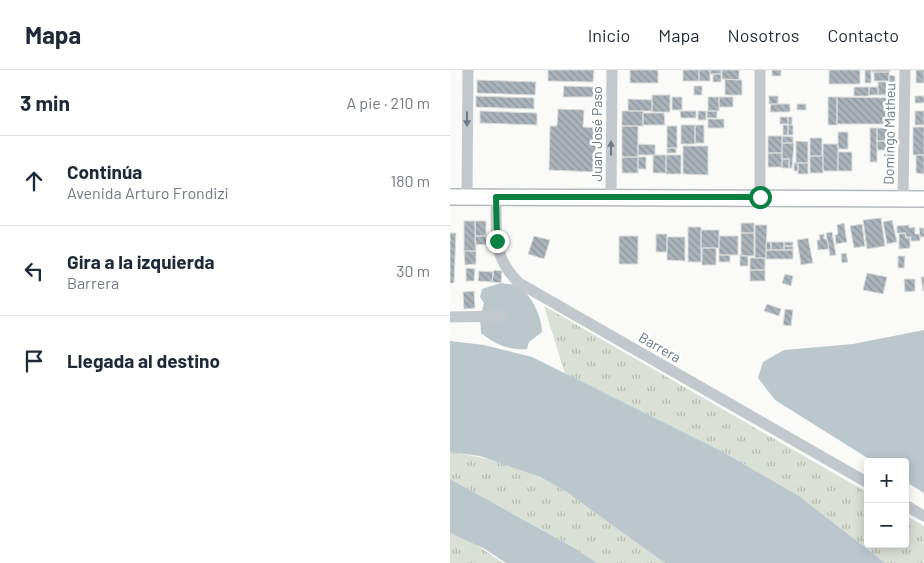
<!DOCTYPE html>
<html lang="es">
<meta charset="utf-8">
<style>
:root{--surface:#fff;--page:#f6f6f7;--text:#1f2937;--muted:#747a83;--line:#e0e1e3}
body{margin:0;font-family:Barlow,sans-serif;background:var(--page);color:var(--text)}
.controls{position:absolute;right:15px;bottom:15px;display:grid;overflow:hidden;border-radius:5px;box-shadow:0 2px 12px #0003}
.controls button{width:45px;height:45px;display:grid;place-items:center;padding:0;border:0;border-bottom:1px solid var(--line);background:var(--surface);color:var(--text);font:25px sans-serif}
.stop{position:absolute;width:15px;height:15px;margin:-11px;border:4px solid #0b8043;border-radius:50%;background:#fff}
.stop.end{background:#0b8043;border-color:#fff;box-shadow:0 1px 5px #0008}
.list{margin:0;padding:0;list-style:none}
h2{display:flex;justify-content:space-between;align-items:center;height:65px;margin:0;padding:0 20px;font-size:21px}
h2 small{font-size:16px;font-weight:400;color:var(--muted)}
.list li{display:grid;grid-template-columns:32px 1fr auto;gap:15px;align-items:center;box-sizing:border-box;height:90px;padding:0 20px;border-top:1px solid var(--line)}
.list b{display:block;font-size:19px;white-space:nowrap}
.list p{margin:0;font-size:16px;white-space:nowrap;color:var(--muted)}
.list em{font-size:16px;font-style:normal;color:var(--muted)}
.icon{flex:none;width:28px;height:28px;fill:none;stroke:currentColor;stroke-width:2;stroke-linecap:round;stroke-linejoin:round}
.map{position:relative;flex:none;width:474px;height:493px;overflow:hidden}
header{display:flex;align-items:center;gap:30px;box-sizing:border-box;height:70px;padding:0 25px;background:var(--surface);border-bottom:1px solid var(--line)}
header strong{font-size:24px}
nav{display:flex;gap:28px;margin-inline-start:auto;font-size:18px}
main{display:flex}
aside{flex:1;background:var(--surface)}
.map>svg:first-child{display:block}
.grass{fill:url(#grass-tufts)}
.water{fill:#bbc7cb}
.building{fill:url(#building-back-hatch);stroke:#dcdcda}
.lines{fill:none;stroke-linecap:round;stroke-linejoin:round}
.secondary-casing{stroke:#b3babf;stroke-width:18}
.minor{stroke:#c3c8cc;stroke-width:11}
.secondary{stroke:#fff;stroke-width:15}
.oneway{fill:#6a7a87}
.route{stroke:#0b8043;stroke-width:6}
.labels{text-anchor:middle;dominant-baseline:central;stroke-width:5;stroke-linejoin:round;paint-order:stroke}
.street-label{font-size:14px;fill:#657683;stroke:#fff}
</style>
<header>
<strong>Mapa</strong>
<nav><a>Inicio</a><a>Mapa</a><a>Nosotros</a><a>Contacto</a></nav>
</header>
<main>
<aside>
<h2>3 min<small>A pie · 210 m</small></h2>
<ul class="list">
<li><svg class="icon" aria-label="ahead" viewBox="0 0 24 24"><path d="M12 20V5M6 11l6-6 6 6"/></svg><div><b>Continúa</b><p>Avenida Arturo Frondizi</p></div><em>180 m</em></li>
<li><svg class="icon" aria-label="left" viewBox="0 0 24 24"><path d="M17 20v-9H6M10 6l-5 5 5 5"/></svg><div><b>Gira a la izquierda</b><p>Barrera</p></div><em>30 m</em></li>
<li><svg class="icon" aria-label="arrive" viewBox="0 0 24 24"><path d="M6 21V4h12l-3 4 3 4H6"/></svg><div><b>Llegada al destino</b></div></li>
</ul>
</aside>
<div class="map">
<svg width="474" height="493" viewBox="0 0 474 493">
<defs>
<pattern id="grass-tufts" width="24" height="20" patternUnits="userSpaceOnUse" patternTransform="scale(1.25)"><rect width="24" height="20" fill="#dadfd7"/><path d="M3 7l-1-3M5 7V3M7 7l1-3M15 17l-1-3M17 17v-4M19 17l1-3" fill="none" stroke="#b4b9b4"/></pattern>
<pattern id="building-back-hatch" width="6" height="6" patternUnits="userSpaceOnUse" patternTransform="scale(1.25)"><rect width="6" height="6" fill="#aab3b9"/><path d="M-1 5l2 2M0 0l6 6M5-1l2 2" fill="none" stroke="#8e969c"/></pattern>
</defs>
<rect width="100%" height="100%" fill="#fafaf8"/>
<!-- grass -->
<path class="grass" d="M94,236L418,423V474H455V445L474,456V493H435L349,426L273,382L115,304Z
M0,382C31,386 60,394 89,407C130,425 178,466 215,493H147L126,479L0,409Z
M0,463L27,475L53,493H0Z"/>
<!-- water -->
<path class="water" d="M51,213C56,214 63,214 67,216C81,223 92,247 92,262L79,272L77,279C61,281 44,274 31,263L30,248L34,233L30,227L32,219Z
M474,260V423L455,411V392H424L325,330L308,308L313,292L334,280L403,274Z
M0,271L34,275L82,287L273,382L349,426L435,493H215L114,420L90,407L30,386L0,382Z
M0,409L126,479L147,493H56L35,479L0,463Z"/>
<!-- building -->
<path class="building" d="M98,0H144L143,12L98,11Z
M180,0H208V13H180Z
M233,0H249V11H233Z
M249,0H260V11H249Z
M260,0H271V4H260Z
M272,0H289V10L272,9Z
M322,0H331V6H322Z
M379,0H410V14H379Z
M415,0H421V13H415Z
M422,0H440V2H422Z
M466,0H474V13H466Z
M424,2H439V11H424Z
M263,4H271V12H263Z
M439,5L445,6V12L439,13Z
M275,9L292,10V25H275Z
M27,10L86,12L85,25L27,23Z
M428,12H437V25H428Z
M114,16L145,17L144,27H113Z
M244,16H252V25H244Z
M404,17H419V26H404Z
M419,17H428V25H419Z
M202,25H220V42H202Z
M26,26L84,28V39L26,37Z
M319,26H328V34H319Z
M465,26H474V33H465Z
M222,27H232V40H222Z
M258,27H269V41H258Z
M269,27H283V37H269Z
M378,27H387V55H378Z
M387,27L438,28V54H387Z
M178,29L202,30V41H178Z
M321,34H340V42H320Z
M347,34H356V40H347Z
M108,39L134,40L133,57L148,58L146,102L99,100L100,56H107Z
M30,41L87,43V55L30,53Z
M172,41H193V56H172Z
M230,41H246V48H231Z
M248,41H256V50H248Z
M257,41H267V48H257Z
M465,41H474V55H465Z
M193,43H214L215,55H193Z
M330,47H338V54H330Z
M338,47H342V55H338Z
M258,49H274V58H258Z
M231,55H245V74H231Z
M245,55H254V73H245Z
M333,55H338V65H333Z
M338,55H343V65H338Z
M172,56H188V87H172Z
M217,56H227V78H217Z
M463,57H474V85H463Z
M420,58H427V92H420Z
M427,58H437V71H427Z
M388,62H398V79H388Z
M318,66H332V83H318Z
M332,66L343,67V73H332Z
M360,68H372V86H360Z
M346,71L358,72V93H346Z
M427,71H437V80H427Z
M332,73H344L342,98H339V89H332Z
M188,74L205,75V85H188Z
M373,74H388V101H373Z
M233,76H258V105L233,104Z
M217,78H226V83H217Z
M388,82H402V101H388Z
M318,83H332V97H318Z
M203,85H216V103H203Z
M216,85H231V104H216Z
M466,85H474V104L466,103Z
M360,86H373V103H360Z
M172,87H188V103H172Z
M188,87H196V99H188Z
M332,89H339V98H332Z
M344,93H348V101H344Z
M348,93H358V104H348Z
M431,148L435,176L417,179L413,150Z
M442,150L447,172L437,174L433,152Z
M14,151H25L26,181H14Z
M25,151H36V166H25Z
M291,153H304V163H291Z
M394,153L397,172L386,174L385,165L388,164L387,155Z
M412,154L415,176L404,178L400,156Z
M305,155H317L316,188H305Z
M459,155V158L465,157V164H470V171H461V167H456V163H447V156Z
M238,157H251V192H238Z
M469,158H474V167H470Z
M251,160H269V178H251Z
M382,162L386,185L380,186L376,163Z
M0,163H6L4,213H0Z
M291,163H304V186H291Z
M455,163L456,168H460V178L449,179V164Z
M206,164H217V182H206Z
M374,164V169H377L379,179L368,180L367,170H370L369,165Z
M25,166H36L37,174L25,175Z
M38,166H44V176H38Z
M84,166L100,170L94,189L78,184Z
M169,166H188V194H169Z
M269,166H288V185H269Z
M217,167H235V191L217,190Z
M358,168L363,193L351,195L347,170Z
M316,172H321V180H316Z
M321,172H334V180H321Z
M334,172H343V176H334Z
M334,176H343V180H334Z
M252,178H266V195H252Z
M316,180H343V189H316Z
M14,181H26V194L15,195Z
M396,183L398,192L392,193L391,184Z
M269,185H280V192H269Z
M290,185L298,186V196H290Z
M448,186H455L454,198H448Z
M300,188H315V200H300Z
M16,198L25,199L24,211H16Z
M44,200L52,201L51,213L42,212Z
M300,200H315V211H300Z
M29,201L43,202L42,212L28,211Z
M417,203L437,207L433,224L413,220Z
M335,204L343,206L341,216L332,213Z
M471,207H474V221H473Z
M454,209H465V221L455,222Z
M24,221L25,238L14,239L13,222Z
M317,234L331,239L329,246L314,241Z
M335,239L343,240L341,256L333,255Z"/>
<g class="lines">
<!-- secondary casing -->
<g class="secondary-casing">
<path id="secondary" d="M0,127L474,129"/>
</g>
<!-- minor -->
<path class="minor" d="M310,0V127
M17,127L18,0
M46,127C47,164 41,185 69,213L418,413
M161,127L162,0
M453,129L455,0
M0,247L53,246
M455,435L474,446"/>
<!-- secondary -->
<use href="#secondary" class="secondary"/>
</g>
<!-- one-way arrows -->
<defs><path id="oneway-solid" d="M-6-.8H1V-3.2L6.5 0L1 3.2V.8H-6Z" transform="scale(1.25)"/></defs>
<g class="oneway">
<use href="#oneway-solid" transform="translate(17 49) rotate(90)"/>
<use href="#oneway-solid" transform="translate(161 78) rotate(-90)"/>
</g>
<g class="lines">
<!-- route -->
<path class="route" d="M47,171L46,127H310"/>
</g>
<g class="labels">
<!-- street labels -->
<g class="street-label">
<text transform="translate(146 64) rotate(-90)">Juan José Paso</text>
<text transform="translate(439 64) rotate(-89)">Domingo Matheu</text>
<text transform="translate(210 277) rotate(30)">Barrera</text>
</g>
</g>
</svg>
<div class="controls">
<button>+</button>
<button>−</button>
</div>
<div class="stop" style="left:310px;top:127px"></div>
<div class="stop end" style="left:47px;top:171px"></div>
</div>
</main>
